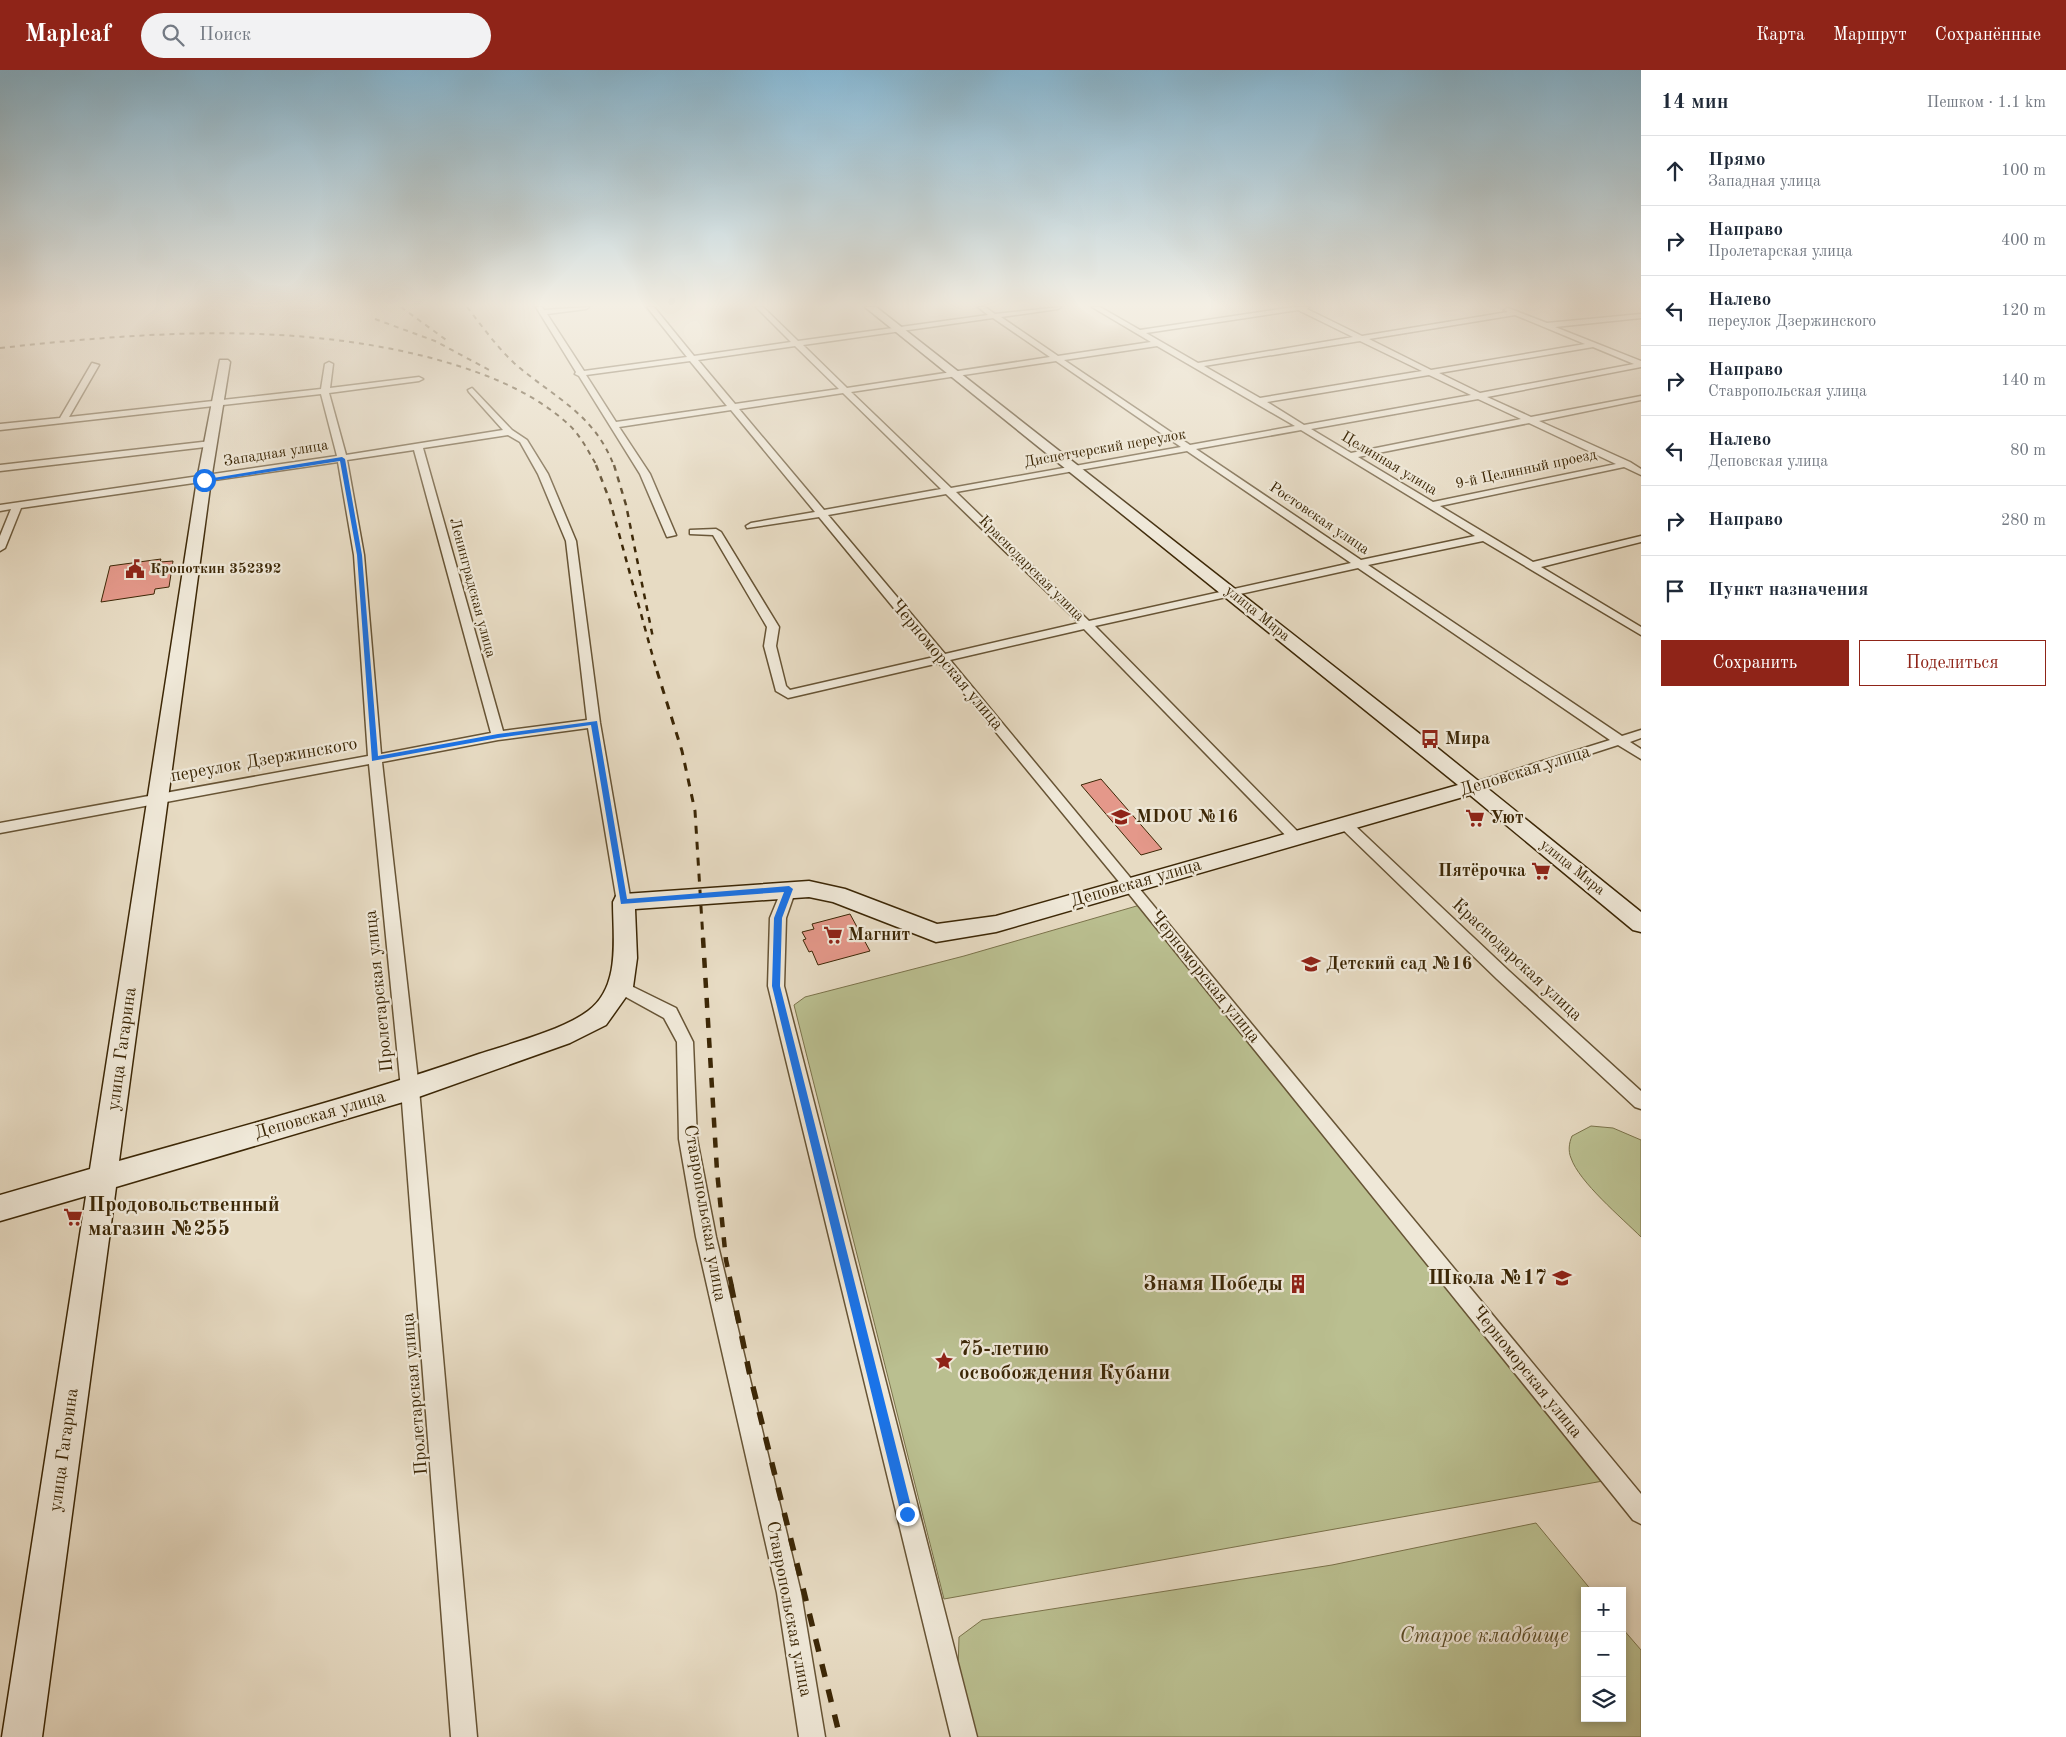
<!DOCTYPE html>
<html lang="ru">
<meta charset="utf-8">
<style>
:root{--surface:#fff;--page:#f2f2f3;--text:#1f2937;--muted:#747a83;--line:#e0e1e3;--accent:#8f2418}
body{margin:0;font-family:"Old Standard TT",serif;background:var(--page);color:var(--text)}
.controls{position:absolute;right:15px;bottom:15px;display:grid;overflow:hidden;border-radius:0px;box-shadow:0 2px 8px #0003}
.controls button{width:45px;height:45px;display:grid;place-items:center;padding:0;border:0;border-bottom:1px solid var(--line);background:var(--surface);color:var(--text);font:25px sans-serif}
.stop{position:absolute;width:15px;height:15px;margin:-11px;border:4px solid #1a73e8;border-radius:50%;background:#fff}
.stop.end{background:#1a73e8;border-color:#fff;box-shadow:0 1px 5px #0008}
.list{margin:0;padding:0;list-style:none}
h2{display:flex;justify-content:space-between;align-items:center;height:65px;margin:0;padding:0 20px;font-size:21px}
h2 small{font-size:16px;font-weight:400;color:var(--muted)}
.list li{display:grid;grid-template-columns:32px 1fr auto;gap:15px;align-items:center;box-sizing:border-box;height:70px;padding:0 20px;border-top:1px solid var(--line)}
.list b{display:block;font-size:19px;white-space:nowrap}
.list p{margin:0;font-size:16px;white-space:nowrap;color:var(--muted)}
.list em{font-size:16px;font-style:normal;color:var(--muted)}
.actions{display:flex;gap:10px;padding:15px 20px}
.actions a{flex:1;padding:11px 0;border:1px solid var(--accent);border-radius:0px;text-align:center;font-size:18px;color:var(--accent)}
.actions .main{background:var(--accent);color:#fff}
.icon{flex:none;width:28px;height:28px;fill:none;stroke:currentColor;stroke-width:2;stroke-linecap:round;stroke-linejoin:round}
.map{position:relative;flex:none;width:1641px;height:1667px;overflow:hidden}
header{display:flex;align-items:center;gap:30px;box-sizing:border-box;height:70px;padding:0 25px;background:var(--accent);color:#fff}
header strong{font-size:24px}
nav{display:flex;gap:28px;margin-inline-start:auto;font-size:18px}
.search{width:350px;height:45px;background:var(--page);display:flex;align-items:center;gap:12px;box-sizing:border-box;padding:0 18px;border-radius:28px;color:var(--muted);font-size:19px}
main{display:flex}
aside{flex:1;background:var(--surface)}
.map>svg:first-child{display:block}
.green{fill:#babf90;stroke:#7b734b}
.building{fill:#e4988a;stroke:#3c2706}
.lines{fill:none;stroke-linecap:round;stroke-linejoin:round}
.street-casing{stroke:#675435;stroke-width:3}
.secondary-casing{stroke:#3c2706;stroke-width:3}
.street{fill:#efe8d8;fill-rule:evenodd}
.secondary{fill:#efe8d8;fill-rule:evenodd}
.rail-far4{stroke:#3c2706;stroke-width:2;stroke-dasharray:5 5;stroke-linecap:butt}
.rail-far3{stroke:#3c2706;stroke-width:2.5;stroke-dasharray:6 6;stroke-linecap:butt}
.rail-far2{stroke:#3c2706;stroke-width:3;stroke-dasharray:8 8;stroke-linecap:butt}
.rail-far1{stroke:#3c2706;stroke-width:4.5;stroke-dasharray:10 10;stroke-linecap:butt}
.rail{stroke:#3c2706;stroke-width:5.5;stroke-dasharray:13 13;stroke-linecap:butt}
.route{fill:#1a73e8}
.labels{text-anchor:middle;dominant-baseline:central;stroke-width:4.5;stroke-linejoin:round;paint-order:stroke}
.far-street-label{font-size:15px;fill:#3c2706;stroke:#efe8d8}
.far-poi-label{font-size:15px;font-weight:bold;fill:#3c2706;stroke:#efe8d8;text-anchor:start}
.street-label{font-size:18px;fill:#3c2706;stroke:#efe8d8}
.poi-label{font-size:18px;font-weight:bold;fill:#3c2706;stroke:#efe8d8;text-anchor:start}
.near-poi-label{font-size:21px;font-weight:bold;fill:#3c2706;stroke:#efe8d8;text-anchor:start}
.near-park-label{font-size:21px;font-style:italic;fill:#5c4d28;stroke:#efe8d8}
</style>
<header>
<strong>Mapleaf</strong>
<div class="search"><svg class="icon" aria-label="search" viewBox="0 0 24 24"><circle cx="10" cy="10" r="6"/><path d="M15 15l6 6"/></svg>Поиск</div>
<nav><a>Карта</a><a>Маршрут</a><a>Сохранённые</a></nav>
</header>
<main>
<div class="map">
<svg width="1641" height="1667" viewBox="0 0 1641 1667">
<rect width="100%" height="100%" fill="#e7dbc3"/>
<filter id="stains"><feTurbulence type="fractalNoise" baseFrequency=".004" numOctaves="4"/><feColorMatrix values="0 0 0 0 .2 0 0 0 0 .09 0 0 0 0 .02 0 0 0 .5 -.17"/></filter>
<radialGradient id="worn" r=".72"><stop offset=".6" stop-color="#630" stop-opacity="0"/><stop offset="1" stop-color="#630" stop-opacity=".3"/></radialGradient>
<!-- green -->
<path class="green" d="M1140,835L1603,1411L944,1529L794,935L805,927L964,886Z
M1591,1056L1613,1058L1641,1070V1167C1622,1148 1579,1112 1571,1088C1568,1081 1569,1073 1572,1066Z
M1536,1453L1592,1521H1585V1648H1622V1558L1641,1580V1667H976L958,1601L959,1567L982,1550L1332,1495Z"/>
<!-- building -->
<path class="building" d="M161,489L160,492L173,491L169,517L155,519L154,524L101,532L110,496Z
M1101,709L1162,779L1141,785L1081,715Z
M850,844L870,881L818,895L812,881L809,882L803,870L806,869L802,862L814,859L812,854Z"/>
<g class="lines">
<!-- street casing -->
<g class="street-casing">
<path id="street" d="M536,237H542L544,240L589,237L586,239L547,244L584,301L687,287L647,237H654L694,286L791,272L756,237H763L798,271L988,245L978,237H985L995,244L1061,237L1058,239L1001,247L1058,286L1151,272L1092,237H1100L1140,260L1294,237H1309L1307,239L1362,266L1508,242L1504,240L1508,238L1547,253L1641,244V248L1555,257L1641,291V297L1487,327L1531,347L1641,326V330L1539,351L1630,392L1641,399V405L1624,397L1440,436L1533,492L1641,466V472L1541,497L1641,557V565L1483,471L1368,495L1622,666L1641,660V668L1630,672L1641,679V689L1618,675L1479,720H1469L1467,717L1469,714L1610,670L1358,498L1095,556L1301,765L1303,768L1301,771H1291L1084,559L950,590L1641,1424V1454L1633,1450L1125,819L939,593L788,628L776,621L764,576L767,557L713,465L690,464V460L716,459L721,462L779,557L776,576L786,616L790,620L934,587L819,447L747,458L746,456L751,453L815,442L731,340L619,357L650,404L676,465L667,467L640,404L579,306L575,304L576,302ZM1298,240L1353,267L1198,293L1146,263ZM1515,245L1585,274L1431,300L1369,269ZM993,248L1050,287L847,318L803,275ZM1360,271L1422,301L1260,328L1204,296ZM795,276L839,319L735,334L698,290ZM1157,276L1295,356L1190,375L1064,290ZM1593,277L1634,294L1480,323L1439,303ZM690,291L727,336L616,352L586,305ZM1056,291L1181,377L951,418L851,322ZM1429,305L1471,325L1304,355L1267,332ZM843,323L941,419L824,440L739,339ZM1478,329L1521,349L1351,383L1311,359ZM1529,353L1616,394L1433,432L1358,387ZM1301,360L1475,466L1361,490L1196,379ZM1187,381L1351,493L1089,551L956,422ZM946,424L1079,553L945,584L828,445Z
M329,292L333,294L330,318L419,307L423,309L419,311L329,323L346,385L503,360L469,322L468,320L472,318L512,360L527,370L548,404L576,471L600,653L631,832L629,836H619L617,832L588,658L498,670L382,692L419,1019L477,1667H451L401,1019L369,694L0,763V753L368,686L354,485L338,392L21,438L5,478L0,481V466L11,439L0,441V435L337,386L321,324L0,360V354L60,348L92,293L99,295L69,347L321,319L325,294ZM508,365L520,372L538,404L566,471L587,650L503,661L423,378ZM414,380L491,663L381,684L364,485L347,390Z
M211,371L215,374L214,376L0,401V395Z
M1345,749L1350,751L1509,901L1641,1021V1039L1635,1037L1497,909L1340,757L1338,754Z
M789,814L794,815L796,819L786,848L784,916L977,1667H951L768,916L770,848L782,819L784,815Z
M621,911L676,938L693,972L697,1069L716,1167L801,1523L825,1667H799L777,1523L696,1167L679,1069L677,972L664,948L615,921L613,917L615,913Z"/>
</g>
<!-- secondary casing -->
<g class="secondary-casing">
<path id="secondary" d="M865,237H876L1425,668L1641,842V862L1633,860L1470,725L996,862L936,872L833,832L809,827L635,839L637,888L633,917L606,955L570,973L410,1030L116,1117L42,1667H2L86,1126L0,1151V1125L90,1099L197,410L220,290H228L230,292L211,410L119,1091C239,1057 361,1025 479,984C509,974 563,960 588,941C621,917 613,868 613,832L616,826L624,824L809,811L845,819L937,854L996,846L1458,715Z"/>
</g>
<!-- street -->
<use href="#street" class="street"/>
<!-- secondary -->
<use href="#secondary" class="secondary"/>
<!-- rail-far4 -->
<path class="rail-far4" d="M401,237L449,272
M467,237C482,256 496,276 514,293C554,328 594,343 614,396
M375,249L435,271L493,302
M0,278C146,262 292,251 435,289C482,302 530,320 567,353C580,364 588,381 597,396"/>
<!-- rail-far3 -->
<path class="rail-far3" d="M596,395L610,431L657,602
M614,395L626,435L653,568"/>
<!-- rail-far2 -->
<path class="rail-far2" d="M657,601L682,681L695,741L703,869"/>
<!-- rail-far1 -->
<path class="rail-far1" d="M703,868L717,1101L726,1190L732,1217"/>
<!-- rail -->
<path class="rail" d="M731,1215L749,1301L840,1667"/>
</g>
<!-- sky -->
<linearGradient id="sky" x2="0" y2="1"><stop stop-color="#87b7d2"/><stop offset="0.5" stop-color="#f4efe4"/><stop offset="1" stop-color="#f4efe4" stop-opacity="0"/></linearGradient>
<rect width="1641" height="470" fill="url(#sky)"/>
<!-- route -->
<path class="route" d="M342,387L345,389L362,485L378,686L498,664L597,651L627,829L789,816L793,819L782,848L780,916L913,1444L912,1448L907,1450L903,1448L901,1444L772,916L774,848L784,822L621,834L591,655L498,668L372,691L357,485L340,391L204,412L201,410Z"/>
<!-- icons -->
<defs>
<g id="civic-bare" transform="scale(1.5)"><path d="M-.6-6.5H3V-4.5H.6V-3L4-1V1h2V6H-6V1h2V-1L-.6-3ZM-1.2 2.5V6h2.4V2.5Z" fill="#8f2418" stroke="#efe8d8" stroke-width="2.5" paint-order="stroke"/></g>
<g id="bus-bare" transform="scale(1.5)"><path d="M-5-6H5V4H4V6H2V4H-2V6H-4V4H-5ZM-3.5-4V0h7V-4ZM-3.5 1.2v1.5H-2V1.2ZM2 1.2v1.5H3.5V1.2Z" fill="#8f2418" stroke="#efe8d8" stroke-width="2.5" paint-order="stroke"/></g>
<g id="school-bare" transform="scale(1.5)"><path d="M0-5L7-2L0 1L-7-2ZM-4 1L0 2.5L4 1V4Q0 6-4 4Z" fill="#8f2418" stroke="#efe8d8" stroke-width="2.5" paint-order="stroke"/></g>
<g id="supermarket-bare" transform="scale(1.5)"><path d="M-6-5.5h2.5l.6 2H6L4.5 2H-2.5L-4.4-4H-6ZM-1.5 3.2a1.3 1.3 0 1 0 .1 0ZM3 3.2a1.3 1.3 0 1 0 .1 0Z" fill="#8f2418" stroke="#efe8d8" stroke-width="2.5" paint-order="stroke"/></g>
<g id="building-bare" transform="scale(1.5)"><path d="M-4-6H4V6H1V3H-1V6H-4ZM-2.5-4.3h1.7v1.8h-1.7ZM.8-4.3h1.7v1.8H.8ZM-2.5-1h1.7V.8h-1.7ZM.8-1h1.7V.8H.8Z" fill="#8f2418" stroke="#efe8d8" stroke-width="2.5" paint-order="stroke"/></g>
<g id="sight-bare" transform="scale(1.5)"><path d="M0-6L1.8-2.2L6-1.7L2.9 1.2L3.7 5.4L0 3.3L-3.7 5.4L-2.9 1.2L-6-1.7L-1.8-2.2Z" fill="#8f2418" stroke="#efe8d8" stroke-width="2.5" paint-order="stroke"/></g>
</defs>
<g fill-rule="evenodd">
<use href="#civic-bare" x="135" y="499"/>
<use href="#bus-bare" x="1430" y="669"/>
<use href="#school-bare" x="1121" y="747"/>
<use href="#supermarket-bare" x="1475" y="748"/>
<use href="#supermarket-bare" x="1541" y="801"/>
<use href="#supermarket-bare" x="833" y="865"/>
<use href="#school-bare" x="1311" y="894"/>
<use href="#supermarket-bare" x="73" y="1147"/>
<use href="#school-bare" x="1562" y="1208"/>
<use href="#building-bare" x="1298" y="1214"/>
<use href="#sight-bare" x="944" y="1291"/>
</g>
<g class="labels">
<!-- far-street labels -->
<g class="far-street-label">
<text transform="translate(1105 379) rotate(-10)">Диспетчерский переулок</text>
<text transform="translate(276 384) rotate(-9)">Западная улица</text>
<text transform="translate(1389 394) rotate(31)">Целинная улица</text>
<text transform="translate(1526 400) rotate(-12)">9-й Целинный проезд</text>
<text transform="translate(1319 449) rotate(34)">Ростовская улица</text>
<text transform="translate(1031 499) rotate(45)">Краснодарская улица</text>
<text transform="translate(472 518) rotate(75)">Ленинградская улица</text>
<text transform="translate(1257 544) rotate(39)">улица Мира</text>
<text transform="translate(1572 798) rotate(39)">улица Мира</text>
</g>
<!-- far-poi labels -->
<g class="far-poi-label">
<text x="150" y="499">Кропоткин 352392</text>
</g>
<!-- street labels -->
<g class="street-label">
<text transform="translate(947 595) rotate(50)">Черноморская улица</text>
<text transform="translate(264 690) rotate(-10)">переулок Дзержинского</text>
<text transform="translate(1525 701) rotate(-17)">Деповская улица</text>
<text transform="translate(1136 813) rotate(-16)">Деповская улица</text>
<text transform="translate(1517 890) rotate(43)">Краснодарская улица</text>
<text transform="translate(1205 907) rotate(51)">Черноморская улица</text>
<text transform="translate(379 921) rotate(-96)">Пролетарская улица</text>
<text transform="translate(122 979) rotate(-82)">улица Гагарина</text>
<text transform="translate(320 1045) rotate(-16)">Деповская улица</text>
<text transform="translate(705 1143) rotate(80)">Ставропольская улица</text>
<text transform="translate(1527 1302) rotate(51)">Черноморская улица</text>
<text transform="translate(415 1324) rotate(-95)">Пролетарская улица</text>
<text transform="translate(64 1380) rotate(-82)">улица Гагарина</text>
<text transform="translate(789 1539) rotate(79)">Ставропольская улица</text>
</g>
<!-- poi labels -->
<g class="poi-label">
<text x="1445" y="669">Мира</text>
<text x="1136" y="747">MDOU №16</text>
<text x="1490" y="748">Уют</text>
<text x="1526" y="801" text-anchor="end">Пятёрочка</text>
<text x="848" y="865">Магнит</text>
<text x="1326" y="894">Детский сад №16</text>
</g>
<!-- near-poi labels -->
<g class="near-poi-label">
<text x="88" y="1135">Продовольственный<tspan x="88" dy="24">магазин №255</tspan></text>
<text x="1547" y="1208" text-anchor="end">Школа №17</text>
<text x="1283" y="1214" text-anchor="end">Знамя Победы</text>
<text x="959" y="1279">75-летию<tspan x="959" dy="24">освобождения Кубани</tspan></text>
</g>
<!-- near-park labels -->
<g class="near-park-label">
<text x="1484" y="1566">Старое кладбище</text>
</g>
</g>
<rect width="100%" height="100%" filter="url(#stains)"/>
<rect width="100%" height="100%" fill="url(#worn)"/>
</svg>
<div class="controls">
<button>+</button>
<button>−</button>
<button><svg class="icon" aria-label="layers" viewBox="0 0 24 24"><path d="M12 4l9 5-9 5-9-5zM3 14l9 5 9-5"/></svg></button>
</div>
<div class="stop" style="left:204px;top:410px"></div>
<div class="stop end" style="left:907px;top:1444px"></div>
</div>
<aside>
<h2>14 мин<small>Пешком · 1.1 km</small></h2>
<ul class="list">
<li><svg class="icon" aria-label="ahead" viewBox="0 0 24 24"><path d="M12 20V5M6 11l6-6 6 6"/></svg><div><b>Прямо</b><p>Западная улица</p></div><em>100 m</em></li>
<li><svg class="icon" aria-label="right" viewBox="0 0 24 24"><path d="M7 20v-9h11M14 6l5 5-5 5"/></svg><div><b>Направо</b><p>Пролетарская улица</p></div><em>400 m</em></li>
<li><svg class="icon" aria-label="left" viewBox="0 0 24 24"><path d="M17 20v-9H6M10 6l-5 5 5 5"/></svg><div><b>Налево</b><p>переулок Дзержинского</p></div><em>120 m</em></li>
<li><svg class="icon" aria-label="right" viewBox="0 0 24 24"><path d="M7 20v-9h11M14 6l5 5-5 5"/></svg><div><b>Направо</b><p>Ставропольская улица</p></div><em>140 m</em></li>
<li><svg class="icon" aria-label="left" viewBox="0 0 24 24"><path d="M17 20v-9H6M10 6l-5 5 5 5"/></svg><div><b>Налево</b><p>Деповская улица</p></div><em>80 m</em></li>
<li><svg class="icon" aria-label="right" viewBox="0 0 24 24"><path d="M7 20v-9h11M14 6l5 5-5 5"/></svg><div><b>Направо</b></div><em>280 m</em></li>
<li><svg class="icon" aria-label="arrive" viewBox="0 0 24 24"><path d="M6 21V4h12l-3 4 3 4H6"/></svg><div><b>Пункт назначения</b></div></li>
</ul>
<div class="actions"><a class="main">Сохранить</a><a>Поделиться</a></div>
</aside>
</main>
